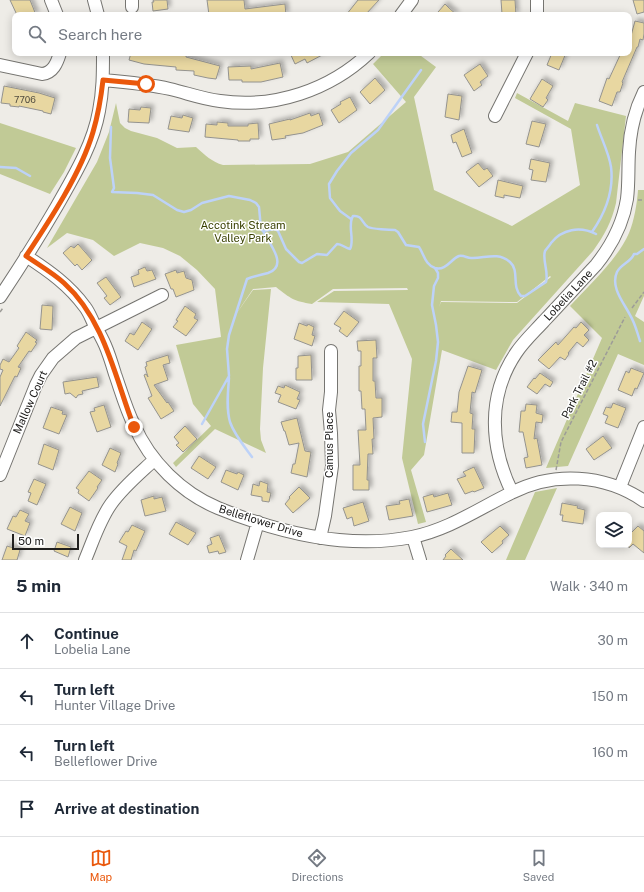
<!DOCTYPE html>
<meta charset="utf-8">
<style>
:root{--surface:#fff;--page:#f6f6f7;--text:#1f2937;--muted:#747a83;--line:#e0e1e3;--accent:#ea580c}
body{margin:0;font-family:"Public Sans",sans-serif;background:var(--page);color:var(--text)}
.controls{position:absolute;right:12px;bottom:12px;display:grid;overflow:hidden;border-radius:8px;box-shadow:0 2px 10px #0003}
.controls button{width:36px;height:36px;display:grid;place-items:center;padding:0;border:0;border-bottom:1px solid var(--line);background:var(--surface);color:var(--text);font:20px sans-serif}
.scale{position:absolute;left:12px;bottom:10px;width:67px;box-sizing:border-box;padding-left:4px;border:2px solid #21201f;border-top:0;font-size:11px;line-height:14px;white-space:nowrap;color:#21201f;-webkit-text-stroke:3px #fff;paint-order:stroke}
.stop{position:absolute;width:12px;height:12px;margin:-9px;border:3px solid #ea580c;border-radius:50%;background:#fff}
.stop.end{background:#ea580c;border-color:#fff;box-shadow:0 1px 4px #0008}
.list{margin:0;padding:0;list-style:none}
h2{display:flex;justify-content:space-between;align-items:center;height:52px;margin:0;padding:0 16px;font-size:17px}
h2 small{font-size:13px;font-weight:400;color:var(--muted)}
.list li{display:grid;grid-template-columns:26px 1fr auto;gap:12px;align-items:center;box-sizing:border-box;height:56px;padding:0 16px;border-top:1px solid var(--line)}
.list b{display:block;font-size:15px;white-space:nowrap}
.list p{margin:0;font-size:13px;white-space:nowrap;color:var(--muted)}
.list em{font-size:13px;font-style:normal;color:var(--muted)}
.icon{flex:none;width:22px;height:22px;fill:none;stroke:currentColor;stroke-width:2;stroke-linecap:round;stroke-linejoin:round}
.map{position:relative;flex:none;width:644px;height:560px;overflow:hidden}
.search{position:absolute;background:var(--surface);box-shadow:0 2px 10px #0003;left:12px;right:12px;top:12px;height:44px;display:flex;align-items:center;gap:10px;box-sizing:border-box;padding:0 14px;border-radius:8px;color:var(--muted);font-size:15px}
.sheet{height:276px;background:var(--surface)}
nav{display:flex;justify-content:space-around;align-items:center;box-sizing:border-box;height:56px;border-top:1px solid var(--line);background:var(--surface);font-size:11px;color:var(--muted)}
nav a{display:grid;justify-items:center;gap:2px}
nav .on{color:var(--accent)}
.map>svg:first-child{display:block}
.green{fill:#c1ca96;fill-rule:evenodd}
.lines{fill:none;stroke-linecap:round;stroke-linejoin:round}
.stream{stroke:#bdd2f8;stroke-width:2.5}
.building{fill:#e8d7a1;stroke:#94938f;filter:url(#shadow)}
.minor-casing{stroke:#767571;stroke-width:14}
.path{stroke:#9d9c98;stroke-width:1.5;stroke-dasharray:4 2;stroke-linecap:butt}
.minor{stroke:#fff;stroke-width:12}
.route{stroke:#ea580c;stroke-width:5}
.labels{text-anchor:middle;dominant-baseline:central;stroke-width:3;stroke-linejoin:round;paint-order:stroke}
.number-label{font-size:9px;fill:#534e40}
.park-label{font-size:11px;fill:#394000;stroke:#fff}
.street-label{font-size:11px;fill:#21201f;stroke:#fff}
</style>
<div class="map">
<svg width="644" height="560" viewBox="0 0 644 560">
<defs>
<filter id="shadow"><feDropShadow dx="3" dy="-3" stdDeviation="2" flood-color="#0004"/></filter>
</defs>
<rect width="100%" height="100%" fill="#eeece7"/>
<!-- green -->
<path class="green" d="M384,53H417L436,67L414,97L434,190L512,226L580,185L571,129L515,98L517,93L568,121L575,103L626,116L616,203C612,221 604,236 593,251L513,340L496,370L442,350L424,455L411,470L426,522L418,524L402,458L412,359L389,304L317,302L334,291L408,290L407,288L333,289L312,304C294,301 291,299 276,287L253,289L234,317L253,290L271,289L263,368L260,429L261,440L266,453L215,429L176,467L173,463L211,426L193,404L176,345L221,337L215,289L197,270L180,256L163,248L140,243L114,256L93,240L67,233L47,248L97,162L109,132L116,103L120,123L125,128L131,131L157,138L177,148L196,147C205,155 212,162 223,165L310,164L348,152L406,102L373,64ZM550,276L551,277L517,303L441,302L439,307L441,301L517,302Z
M0,123L76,148L64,172L50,194L0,174Z
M638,190H644V296L635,316L644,322V365L618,354L568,466L546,468L602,338L570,306C590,284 617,260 629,233C634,221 637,204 638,190Z
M557,488L525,560H506L535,492Z"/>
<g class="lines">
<!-- stream -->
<path class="stream" d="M111,127L110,158L114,188L112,192L137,193L153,195L177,210L184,212L191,210L202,203L229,196L250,200L256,203L259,207L261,229L263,231L275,229L278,231L286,249L299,262L302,263L317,254L327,255L337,244C342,244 345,248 350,249C355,240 347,225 353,216C363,215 361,223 368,227C372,229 390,230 395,230L398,232L406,245L419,247C424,254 425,265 435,268C446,271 451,259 459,256C464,255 467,258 471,258C484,259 497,251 510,262C520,271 511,286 521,296H525L546,282C549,272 542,260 545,251C547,248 550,245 551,243C562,229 580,226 596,234
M0,167L16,168L30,176
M351,219L340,211L330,198L329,184L337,171L351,153L378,130L421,70
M592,232C606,212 614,191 611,167C609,153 601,138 597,125
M640,341C637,332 635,323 630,315C624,303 610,287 617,272C621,264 631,262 634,254H637L644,249
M229,378C228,392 226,408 230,422C234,434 244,446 252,457
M202,424L229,376L227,349L229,335L247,279C254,276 261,275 268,273C289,266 269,243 263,231
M425,442L423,424L436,361L438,342L436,325L432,305L434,286L438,278V273L435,268"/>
</g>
<!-- building -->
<path class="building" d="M10,0H30L36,15H17Z
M153,0H167L168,9L153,11L152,2H154Z
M207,0H244L245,9L285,4L286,15H209Z
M358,0H379L365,15H346Z
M501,0H515L516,15H504V13L502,14Z
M633,0H644V12L637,14Z
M445,4L449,8L457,15H442L438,12Z
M635,21L644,23V34L643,40L640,39L638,47H637L622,82L623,83L620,92H617L612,106L599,101L607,78L609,79L621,53H629V43Z
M131,53H178L186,55V57L220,66L216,79L208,78L194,75V71L176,70V67L144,64L129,60Z
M290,53H326L307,63L305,59L295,64Z
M552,53H566L559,70L547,65Z
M280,63L283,77L261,82H242V80H229L228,67L251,66V69Z
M480,64L488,76L480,82L482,85L474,91L464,75Z
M375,78L385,90L370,104L360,92Z
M542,79L553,86L546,98L548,100L543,107L530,99Z
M4,86L39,93L55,98L51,114L43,112V111L19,106V107L10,106V104L1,103Z
M448,94L462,96L459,120L445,117Z
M350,97L357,110L339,123L331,110L341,104L340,102Z
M141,107L151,108L149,123L128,122L129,109L140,110Z
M310,113L311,116L319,113L323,125L303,133L285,136L286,138L272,140L269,124L290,119V120Z
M183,115L193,118L189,132L168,129L171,116L182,118Z
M532,121L546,124L539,147L526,144Z
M217,122L228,123V126H248V124L258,123L259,139H250V141H238V140L205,137L206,124L217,125Z
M464,129L472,153L462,157L456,142L453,143L451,135Z
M531,159L550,163L546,182L531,180L533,170L529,169Z
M478,163L484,170L487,168L493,176L479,187L466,172Z
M498,180L523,186L520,198L504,195V198L495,196Z
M78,244L92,260L82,270L77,264L75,266L63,253L71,246L74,248Z
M145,267L147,271L152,270L156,279L134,287L131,277L139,274L138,270Z
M176,270L177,273L184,271L186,278L192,280L194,290L176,297L173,289H171L165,274Z
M106,277L121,297L110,305L104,298L107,296L97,283Z
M42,305L53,306L52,330L40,329Z
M185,306L196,314L194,318L198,320L186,336L173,327L178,321L176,320Z
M344,311L359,322L347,337L339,331L341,328L334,324Z
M142,322L152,329L138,350L125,341L130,333L134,335Z
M581,322L589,330L584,335L589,340L583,347L577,342L568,353L569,354L565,360L560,357L549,369L538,360L556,342L558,345L574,327L576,328Z
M299,323L307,326L308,324L314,327L312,335L315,336L312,346L294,339Z
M26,332L37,340L35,342L37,343L31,352L29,351L18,367L21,368L17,377L15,376L0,406V377L3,370L0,369V365L3,359L9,362L19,348L17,346Z
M376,340L377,358H373V381H375L376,398H382V417L373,418L374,439H372L373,454H368L367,480H369V490H353V465H360L358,430H366L365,409H362L361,391H359V366H361V351H358L357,341Z
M168,355L170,363L163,365L168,380L154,385L167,403L168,402L174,411L161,419L148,398L152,396L144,375L146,374L148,377L145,367L147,366L146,362Z
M311,355L312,380H296V368H298V356Z
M468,366L482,370L475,393L472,392L470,413L473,414L472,429H475L474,453H462V423L451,422L452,412H457L459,392Z
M631,368L644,373L637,389L635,388L632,396L618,390L626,371L629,373Z
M540,373L553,382L550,387L545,384L537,394L527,387L534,378L535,379Z
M97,377L99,387L82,391L83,394L78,395L76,398L70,393L65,394L63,382Z
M285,385L300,392L297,399L300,400L296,409L278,402L281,395L275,393L278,386L284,388Z
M613,403L626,408L618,428L605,423L608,416L603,414L606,407L611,408Z
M526,404L537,405L536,413L543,415L542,423L536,422L534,439L537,438L542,465L526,468L524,458L528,457L523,432H519L521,411H525Z
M104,405L111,427L97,432L90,412L95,411L94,408Z
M51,407L63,411L62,414L67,415L59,434L43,428Z
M297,418L305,451L311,452L307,477L291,473L293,464H295L299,443L289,445L285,431H284L281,422Z
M185,426L197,439L183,452L176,445L179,443L174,437Z
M603,436L612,448L594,460L586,449Z
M44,444L59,450L53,470L38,464Z
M110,448L121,453L117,463L118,464L115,472L102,465Z
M199,456L216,467L208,479L191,468Z
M474,467L484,488L474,492L473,491L465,494L457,479L466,476L463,472Z
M226,470L237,474L238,472L244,475L238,490L221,482Z
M89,471L102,480L97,487L98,488L89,501L78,493L79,490L76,488Z
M34,479L46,484L37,505L28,501L31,493L28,492Z
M260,481L268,484L267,492L271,493L269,502L262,501V497L251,495L253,484L259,486Z
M299,487L310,498L293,513L285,504L290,498L289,497Z
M448,493L452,505L427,512L423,497L433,494L434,497Z
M154,496V499L162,497L166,511L145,516L141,500Z
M409,499L413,516L389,520L386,506L400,504L399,501Z
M363,502L369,521L354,526L352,517L347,519L343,508Z
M562,503L578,506L577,508L585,510L583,524L562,521L563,515H560Z
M70,507L82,513L75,531L61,524Z
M20,510L29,514L25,521L30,523L25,536L7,529L13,516L16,517Z
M176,522L196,533L188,545L169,534Z
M132,525L145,531L136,551L134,550L131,560H122L127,546L119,542L126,531L128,532Z
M500,526L509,535L502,541L503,543L492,553L481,542Z
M638,526L644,531V553L633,544L629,548V535Z
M219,535L226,552L219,554L218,551L209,553L207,546L212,544L210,538Z
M57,542L71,547L68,557L54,551Z
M7,546L20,550L17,560H2Z
M451,549L463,560H443L446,556L445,555Z"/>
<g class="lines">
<!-- minor casing -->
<g class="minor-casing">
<path id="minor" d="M51,0L57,15
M94,0L98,15
M132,0V7
M401,15L412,0
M537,15V0
M0,65L42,74C53,73 57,63 60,53
M103,80C126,82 148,84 170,89C187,93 203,99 220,101C274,109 330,90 369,53
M495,116L527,53
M26,256C49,271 69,285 85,307C89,312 91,318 94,324C98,331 102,338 105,345C109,354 112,364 115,374C121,391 126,409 134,425C150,462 182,493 218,508C279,533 346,550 412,537C448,530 478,509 511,493C553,471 605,474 644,501
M0,297C20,267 39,237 57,206C74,176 93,145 99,111C103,91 103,73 103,53
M0,475L36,385L41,375L53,358L76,338L162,295
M620,487L644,427
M512,492C490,447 487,396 516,353C524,341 535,331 544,321C562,302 579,283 596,265C612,245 623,224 627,199C629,183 628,168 629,152C630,132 635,110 644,92
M413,537L420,560
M320,538L325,516L332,466L331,433L329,410L331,392V351
M85,560C93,541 99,521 111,504C123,487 139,474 154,460
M247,560L258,522"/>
</g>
<!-- path -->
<path class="path" d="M638,200H644
M632,308L644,292
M0,312L3,308
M556,470L561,442L625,317"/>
<!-- minor -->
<use href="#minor" class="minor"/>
</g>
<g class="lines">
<!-- route -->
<path class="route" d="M134,427C115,378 105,320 64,283C53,273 39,265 26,256C50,220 81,173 93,132C98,115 101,98 103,80L146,84"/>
</g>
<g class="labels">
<!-- number labels -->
<g class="number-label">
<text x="25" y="99">7706</text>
</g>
<!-- park labels -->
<g class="park-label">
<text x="243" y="225">Accotink Stream<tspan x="243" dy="13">Valley Park</tspan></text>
</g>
<!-- street labels -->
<g class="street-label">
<text transform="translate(568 295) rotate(-47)">Lobelia Lane</text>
<text transform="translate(579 389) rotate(-63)">Park Trail #2</text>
<text transform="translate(30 402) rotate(-66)">Mallow Court</text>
<text transform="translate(329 445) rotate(-90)">Camus Place</text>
<text transform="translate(261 521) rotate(17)">Belleflower Drive</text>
</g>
</g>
</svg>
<div class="controls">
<button><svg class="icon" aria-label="layers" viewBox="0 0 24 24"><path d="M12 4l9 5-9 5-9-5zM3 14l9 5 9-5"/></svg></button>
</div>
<div class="scale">50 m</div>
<div class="stop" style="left:146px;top:84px"></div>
<div class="stop end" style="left:134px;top:427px"></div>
<div class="search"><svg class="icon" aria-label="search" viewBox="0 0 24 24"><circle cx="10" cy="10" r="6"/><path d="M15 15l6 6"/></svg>Search here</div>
</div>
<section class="sheet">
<h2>5 min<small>Walk · 340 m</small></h2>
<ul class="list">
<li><svg class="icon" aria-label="ahead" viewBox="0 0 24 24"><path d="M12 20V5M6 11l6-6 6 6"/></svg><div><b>Continue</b><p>Lobelia Lane</p></div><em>30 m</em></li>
<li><svg class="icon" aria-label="left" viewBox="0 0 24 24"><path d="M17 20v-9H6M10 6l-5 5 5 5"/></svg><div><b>Turn left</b><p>Hunter Village Drive</p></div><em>150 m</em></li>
<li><svg class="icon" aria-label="left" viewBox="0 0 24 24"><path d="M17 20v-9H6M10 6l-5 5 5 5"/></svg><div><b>Turn left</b><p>Belleflower Drive</p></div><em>160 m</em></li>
<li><svg class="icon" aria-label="arrive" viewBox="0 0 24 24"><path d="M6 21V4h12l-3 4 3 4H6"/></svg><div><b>Arrive at destination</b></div></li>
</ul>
</section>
<nav>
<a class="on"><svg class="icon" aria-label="map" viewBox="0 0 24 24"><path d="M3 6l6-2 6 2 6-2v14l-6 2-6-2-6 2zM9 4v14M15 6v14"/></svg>Map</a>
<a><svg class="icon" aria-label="directions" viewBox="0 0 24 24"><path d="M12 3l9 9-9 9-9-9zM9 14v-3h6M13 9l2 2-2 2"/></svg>Directions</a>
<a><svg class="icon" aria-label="saved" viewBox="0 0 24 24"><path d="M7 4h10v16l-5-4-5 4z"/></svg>Saved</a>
</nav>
